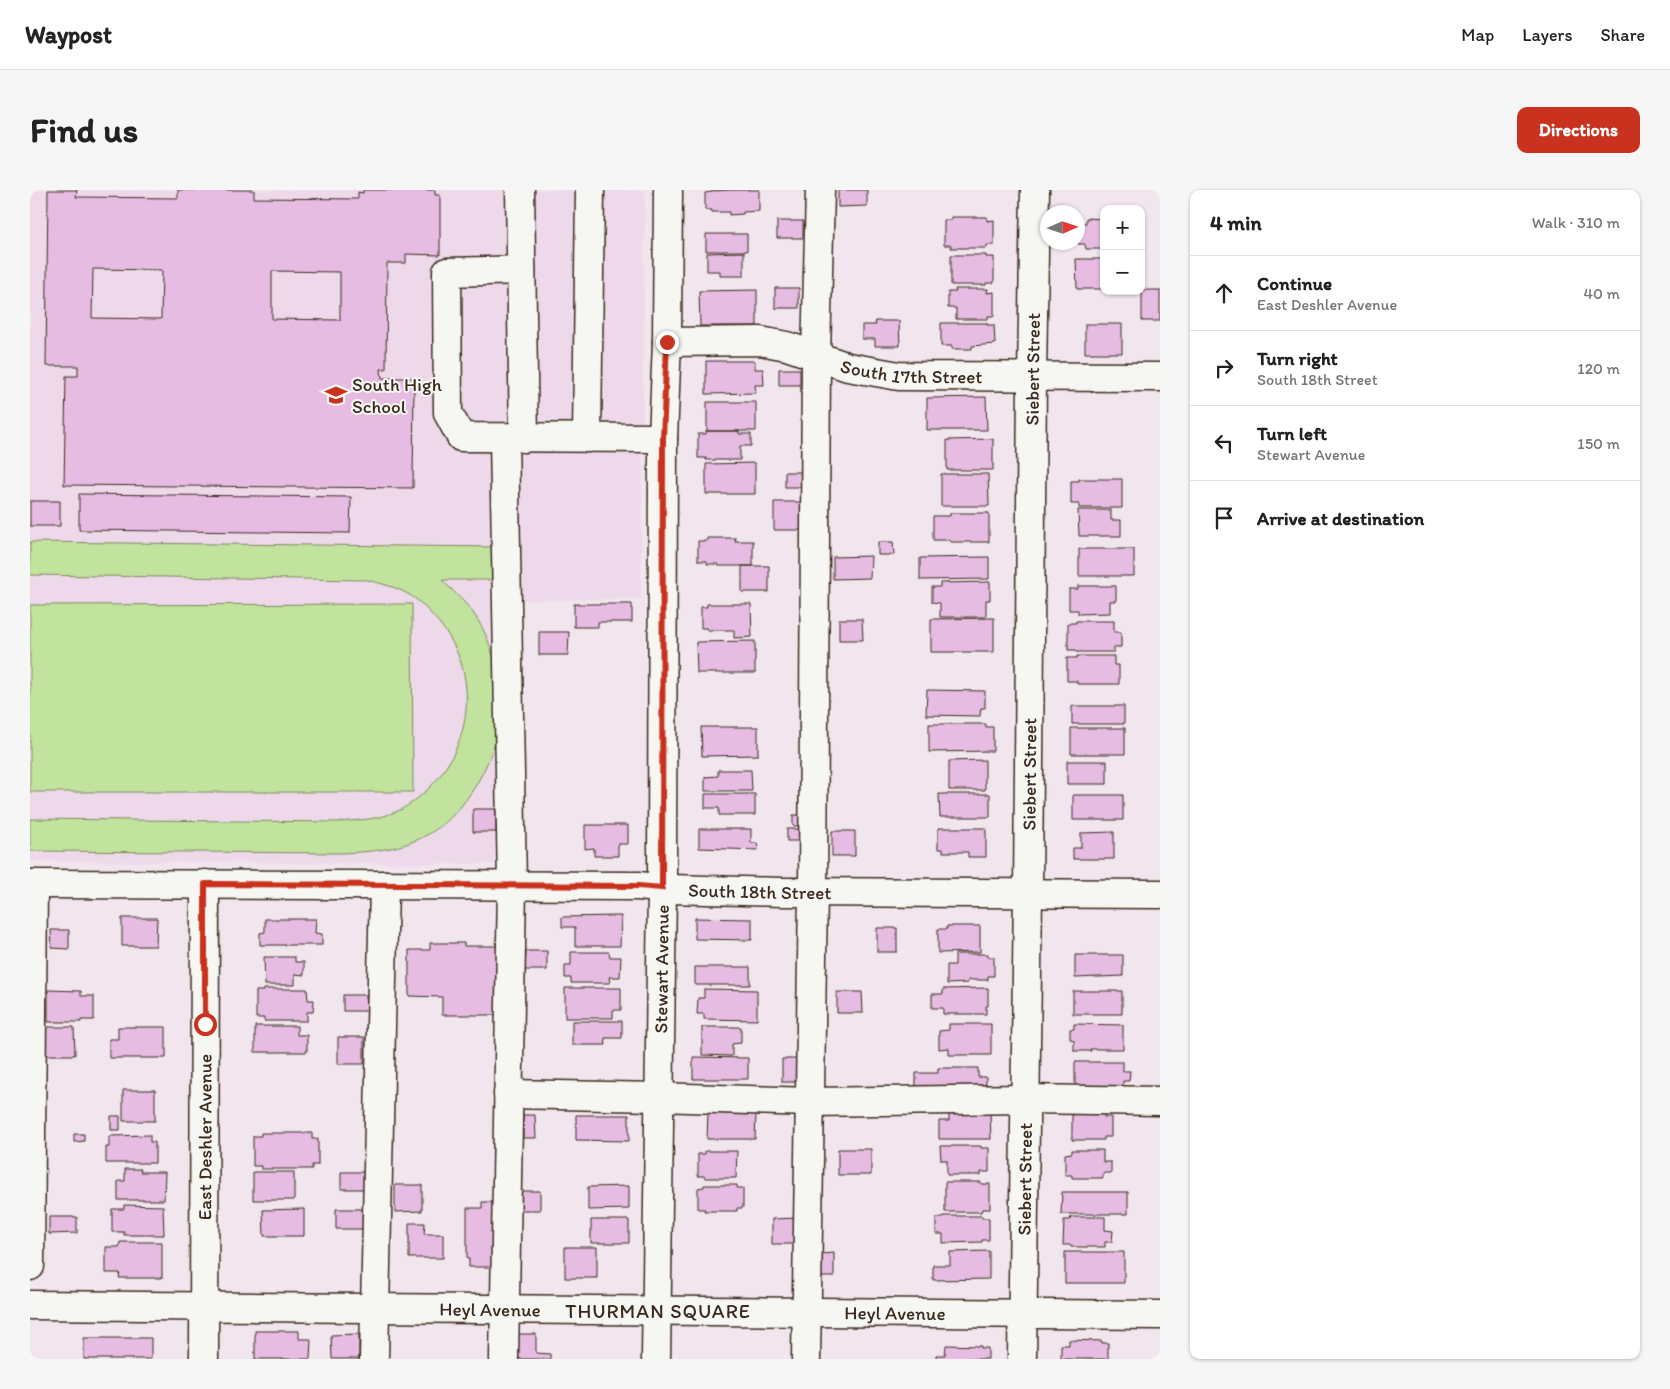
<!DOCTYPE html>
<meta charset="utf-8">
<style>
:root{--surface:#fff;--page:#f6f6f6;--text:#222;--muted:#767676;--line:#e0e0e0;--accent:#c8321e}
body{margin:0;font-family:Itim,sans-serif;background:var(--page);color:var(--text)}
.controls{position:absolute;right:15px;top:15px;display:grid;overflow:hidden;border-radius:10px;box-shadow:0 1px 4px #0004}
.controls button{width:45px;height:45px;display:grid;place-items:center;padding:0;border:0;border-bottom:1px solid var(--line);background:var(--surface);color:var(--text);font:25px sans-serif}
.compass{position:absolute;left:1010px;top:15px;width:45px;height:45px;border-radius:50%;background:var(--surface);box-shadow:0 1px 4px #0004;rotate:87deg}
.stop{position:absolute;width:15px;height:15px;margin:-11px;border:4px solid #c8321e;border-radius:50%;background:#fff}
.stop.end{background:#c8321e;border-color:#fff;box-shadow:0 1px 5px #0008}
.list{margin:0;padding:0;list-style:none}
h2{display:flex;justify-content:space-between;align-items:center;height:65px;margin:0;padding:0 20px;font-size:21px}
h2 small{font-size:16px;font-weight:400;color:var(--muted)}
.list li{display:grid;grid-template-columns:32px 1fr auto;gap:15px;align-items:center;box-sizing:border-box;height:75px;padding:0 20px;border-top:1px solid var(--line)}
.list b{display:block;font-size:19px;white-space:nowrap}
.list p{margin:0;font-size:16px;white-space:nowrap;color:var(--muted)}
.list em{font-size:16px;font-style:normal;color:var(--muted)}
.icon{flex:none;width:28px;height:28px;fill:none;stroke:currentColor;stroke-width:2;stroke-linecap:round;stroke-linejoin:round}
.map{position:relative;flex:none;width:1130px;height:1169px;overflow:hidden;border-radius:10px}
header{display:flex;align-items:center;gap:30px;box-sizing:border-box;height:70px;padding:0 25px;background:var(--surface);border-bottom:1px solid var(--line)}
header strong{font-size:24px}
nav{display:flex;gap:28px;margin-inline-start:auto;font-size:18px}
.intro{display:flex;align-items:center;justify-content:space-between;box-sizing:border-box;height:120px;padding:0 30px}
h1{margin:0;font-size:35px}
.button{padding:12px 22px;border-radius:10px;background:var(--accent);color:#fff;font-size:18px;font-weight:700}
main{display:flex;gap:30px;padding:0 30px}
aside{flex:1;background:var(--surface);border-radius:10px;box-shadow:0 1px 4px #0004}
.map>svg:first-child{display:block}
.built{fill:#eed9eb}
.green{fill:#c1e39d;stroke:#7e865e}
.building{fill:#e6bce3;stroke:#3b2a1e;fill-rule:evenodd}
.lines{fill:none;stroke-linecap:round;stroke-linejoin:round}
.minor-casing{stroke:#3b2a1e;stroke-width:31}
.minor{stroke:#f6f6f2;stroke-width:28}
.route{stroke:#c8321e;stroke-width:6}
.labels{text-anchor:middle;dominant-baseline:central;stroke-width:4;stroke-linejoin:round;paint-order:stroke}
.street-label{font-size:19px;fill:#3b2a1e;stroke:#f6f6f2}
.poi-label{font-size:19px;fill:#3b2a1e;stroke:#f6f6f2;text-anchor:start}
.neighbourhood-label{font-size:20px;letter-spacing:1px;fill:#3b2a1e;stroke:#f6f6f2}
</style>
<header>
<strong>Waypost</strong>
<nav><a>Map</a><a>Layers</a><a>Share</a></nav>
</header>
<div class="intro"><h1>Find us</h1><a class="button">Directions</a></div>
<main>
<div class="map">
<svg width="1130" height="1169" viewBox="0 0 1130 1169">
<rect width="100%" height="100%" fill="#f1e5ee"/>
<filter id="ink" filterUnits="userSpaceOnUse"><feTurbulence type="fractalNoise" baseFrequency=".02" numOctaves="2"/><feDisplacementMap in="SourceGraphic" scale="10" xChannelSelector="R" yChannelSelector="G"/><feConvolveMatrix kernelMatrix="1 2 1 2 8 2 1 2 1" color-interpolation-filters="sRGB"/></filter>
<g filter="url(#ink)">
<!-- built -->
<path class="built" d="M0,0H615L611,409L474,410L470,674L0,671Z"/>
<!-- green -->
<path class="green" d="M0,352L472,357V390H412C425,403 440,416 449,432C466,460 470,496 469,528C467,565 439,617 408,638C378,659 349,661 314,663L0,661V629L309,632C330,630 353,629 372,619C437,581 458,496 411,435C401,424 391,411 378,404C366,397 352,394 338,390L0,385Z
M382,414L383,602H0V415Z"/>
<!-- building -->
<path class="building" d="M18,0H47L46,7L148,8V0H224V8L328,9V2L333,3V0H405V5H410V65L376,64V73H357L356,179H351L352,188H384L383,298L34,295L36,186H48V176H16ZM63,79L132,80L131,129L62,128ZM242,81L310,82V130L242,129Z
M700,0H729V21L713,22V24L699,25V22H682V20H675V3L682,2V1Z
M808,0H837V16L808,17Z
M921,27H957V31L964,30V55H957V58H921V55H914V30H921Z
M1056,28L1074,29V59H1056L1055,54H1048V33H1056Z
M747,31H773V48H747Z
M676,44H717V61H676Z
M714,62V86H690V81H677V63Z
M921,65H956V67H964V93H956V95H921Z
M1046,69H1074V99H1047Z
M745,98H769V118H745Z
M925,99H958L957,103L964,102V126H958V129H926V118H918V102H926Z
M727,100V136H670L669,101Z
M1112,100H1130V131H1112Z
M845,131H869L870,156H845V149H832V135H846Z
M911,133H957V135H964L965,154L942,156V159H922V156H911Z
M1055,134H1092V163H1055Z
M676,171H725V179H733L734,195H725L726,203L676,204Z
M749,179H770V195H749Z
M956,207L957,240H897V208Z
M677,212H726V241H677Z
M676,241H709V244H721V256H710V270H676V268H668V244H676Z
M963,249V280H917V250Z
M725,273V304H676V274Z
M755,282H774V297H755Z
M911,284H958L959,316H911Z
M1049,289H1092V318H1049V314H1041V291H1049Z
M49,304L321,307L320,343L49,340Z
M0,311H30V336H0Z
M744,312H771V340H744Z
M1048,320H1081V330H1091V346H1049Z
M920,323H959V352H920V350H903V326H920Z
M677,348H706L705,351H723V376H688V374H677V371H668V351H677Z
M848,352H863L864,365H848Z
M1049,359H1104V386H1049Z
M841,366L840,388L803,389V367Z
M959,367V389L890,390V368Z
M712,376H739V402H712Z
M960,392V410H956V427H910V413L902,412V397H910V393Z
M1048,396H1086V411H1080V423L1048,424V420H1039V399H1048Z
M544,414H602V432H568V437H544Z
M677,414H721L722,447L704,448V440H677V438H671V417H677Z
M964,428V462H901V429Z
M809,429H832L833,450H809Z
M1046,431H1084V442H1091V457H1084V462H1046V460H1038V433H1046Z
M509,442H539L538,465H509Z
M725,451V483H667L666,452Z
M1047,466H1084V475H1089V494H1047V491H1037V468H1047Z
M897,500L955,501V518H951L950,526L896,525Z
M1042,516H1094V534H1042Z
M899,534H956V537H963V561L899,562Z
M671,537H728V565L672,566Z
M1041,538H1095V564H1041Z
M955,570V600H919V571Z
M1037,571H1077V594H1037Z
M688,580H721L722,601H675V587L688,586Z
M675,604H725V625H689V618H675Z
M909,604H960V627H910Z
M1043,605H1093V630H1043Z
M443,619H466V642H443Z
M763,625H776V636H763Z
M555,635H598V654H588V666H564V658L555,659Z
M908,638H956V667H938V662H913V659H908Z
M669,639H721V653H727L728,660L669,658Z
M757,639H772V651H757Z
M802,641H825V666H802Z
M1084,642V669H1043V658H1051V643Z
M591,726L590,756H545V737H532V727Z
M92,728H127L126,756H92Z
M665,728L722,729V750L665,749Z
M235,729H286L285,743L292,744V755H230V743L235,742Z
M917,736H950V762L908,763V739H917Z
M847,738H867V762H847Z
M21,740H39V759L22,758Z
M400,753H434V756H470V825H412V807L379,806V760H400Z
M496,761H517V780H495Z
M541,762H579L580,767H591L590,787H579L580,793H541V788H535V775H541Z
M925,764H958V767H964V786H958V790H938V793L917,794V775H925Z
M1045,765H1093V786L1045,788Z
M234,767H265V772H274V785L265,784V795H235Z
M665,777H720V795H665Z
M535,798H591V820H583V828H535Z
M958,798V816H956V824H913V818H902V804H913V799Z
M234,799H277L278,810H284L283,822H277V831H234V828H226V801H234Z
M674,799L727,800V830L674,829V824H667L668,808H674Z
M18,800L51,801V806H64V830H51V832H18Z
M1043,801H1092V824H1043Z
M807,802H832L833,823H807Z
M313,805H336L337,821H313Z
M542,831H592V848H575L576,855H542Z
M919,834H961V865H919V858L909,859V841L919,840Z
M1044,834L1093,835V859H1060L1061,861H1044V850L1040,849V839H1044Z
M225,836H267V845H277V862H225Z
M16,837H44L45,865H16Z
M88,837H136V868H79V849H88Z
M672,837H711V853L702,854V866L672,865Z
M308,847H334V874H308Z
M663,867L718,868V889H663Z
M752,869H772V892H752Z
M1045,872H1093V881H1100L1099,891H1093V899H1045Z
M908,878H948V887H956V904H886V883H908Z
M93,900H125V931H93Z
M960,921L961,949H909V931H919V922Z
M678,923L726,924L725,949H677Z
M1042,923H1074V927H1081V947H1074V950H1042Z
M493,925H505L506,948H493Z
M546,925H599V951L546,950Z
M81,926H90V940H81Z
M231,943H282V949H288V975H282V979H231V976H223V946H231Z
M44,944H54V951L44,952Z
M120,945V952H125V973H76V957H79V946Z
M910,956H951V958H959V982H951V985H917V970H911Z
M808,959H841V985H808Z
M1042,960H1073V972H1081V983H1073V988H1042V985H1035V964L1042,963Z
M675,961H707L706,988H675L674,986H668V964H675Z
M95,979H111L110,982H135L134,1010H88V991H95Z
M223,982H264V1010H223Z
M311,982H337V999H311Z
M915,992H951V994H960V1019H952L951,1022H915Z
M365,995H392V1021L365,1022Z
M674,995H707V998H713V1018H707V1021H674L675,1019H668V998L674,997Z
M599,996V1019L558,1020V997Z
M491,1001H510V1020H491Z
M1032,1002H1098V1024H1031Z
M452,1012H469L467,1077H439V1069H437V1018H452Z
M94,1015L133,1016L134,1045H94V1042H82V1019H94Z
M274,1019V1046H234L233,1020Z
M306,1019H335L334,1039H306Z
M913,1026H952V1028H959V1050H952V1052L913,1053V1044H906V1028H913Z
M19,1027H47V1043L19,1044Z
M1041,1027H1075V1040L1083,1041L1082,1052H1075V1057H1041L1040,1055H1033L1034,1030H1040Z
M769,1028V1054H742V1029Z
M561,1030H599V1053H561Z
M379,1033H395L394,1044H413V1068H379Z
M90,1052H132V1088H89L90,1083H76V1057H89Z
M535,1057H567V1088H535Z
M959,1061V1089L903,1090V1075H920V1062Z
M1035,1062H1094V1093H1035Z
M804,1063V1087H790V1064Z
M225,1141H269V1149H281L280,1169H225Z
M329,1144V1169H302L301,1145Z
M487,1144H506V1163L520,1164V1169H487Z
M54,1148H121V1169H54Z
M1039,1150L1072,1151V1153H1078V1169H1031V1155H1039Z
M916,1155L951,1156V1158H958V1169H906V1165H915Z"/>
<g class="lines">
<!-- minor casing -->
<g class="minor-casing">
<g id="minor">
<path d="M490,0L494,248"/>
<path d="M491,80L417,82L418,223L431,247L633,248"/>
<path id="s1" d="M637,152L730,151L757,156L818,177L869,186L1130,187"/>
<path d="M557,248L560,0"/>
<path id="s2" d="M0,694L608,696L640,699L753,702L1130,704"/>
<path d="M478,904L629,907L780,912L995,909L1130,911"/>
<path d="M0,1076L3,694"/>
<path id="s3" d="M0,1115L1130,1125"/>
<path id="s4" d="M174,1169L175,694"/>
<path d="M344,1169L354,695"/>
<path d="M474,1169L482,695L474,248"/>
<path id="s5" d="M626,1169L632,698L633,248L637,152L638,0"/>
<path d="M776,1169L783,702L786,167L790,0"/>
<path id="s6" d="M992,1169L998,703L1002,187L1005,0"/>
</g>
</g>
<!-- minor -->
<use href="#minor" class="minor"/>
</g>
</g>
<g class="lines" filter="url(#ink)">
<!-- route -->
<path class="route" d="M175,834V694L608,696L632,698L633,248L637,152"/>
</g>
<!-- icons -->
<defs>
<g id="school-bare" transform="scale(1.725)"><path d="M0-5L7-2L0 1L-7-2ZM-4 1L0 2.5L4 1V4Q0 6-4 4Z" fill="#c8321e" stroke="#f6f6f2" stroke-width="2.5" paint-order="stroke"/></g>
</defs>
<g fill-rule="evenodd">
<use href="#school-bare" x="306" y="205"/>
</g>
<g class="labels">
<!-- street labels -->
<g class="street-label">
<text stroke="none"><textPath href="#s1" startOffset="249">South 17th Street</textPath></text>
<text stroke="none"><textPath href="#s6" startOffset="990">Siebert Street</textPath></text>
<text stroke="none"><textPath href="#s6" startOffset="585">Siebert Street</textPath></text>
<text stroke="none"><textPath href="#s2" startOffset="730">South 18th Street</textPath></text>
<text stroke="none"><textPath href="#s5" startOffset="390">Stewart Avenue</textPath></text>
<text stroke="none"><textPath href="#s4" startOffset="222">East Deshler Avenue</textPath></text>
<text stroke="none"><textPath href="#s6" startOffset="180">Siebert Street</textPath></text>
<text stroke="none"><textPath href="#s3" startOffset="460">Heyl Avenue</textPath></text>
<text stroke="none"><textPath href="#s3" startOffset="865">Heyl Avenue</textPath></text>
</g>
<!-- poi labels -->
<g class="poi-label">
<text x="322" y="194">South High<tspan x="322" dy="22">School</tspan></text>
</g>
<!-- neighbourhood labels -->
<g class="neighbourhood-label">
<text x="628" y="1121">THURMAN SQUARE</text>
</g>
</g>
</svg>
<div class="controls">
<button>+</button>
<button>−</button>
</div>
<svg class="compass" viewBox="-18 -18 36 36"><path d="M0-13l5 13h-10z" fill="#e53935"/><path d="M0 13l5-13h-10z" fill="#767676"/></svg>
<div class="stop" style="left:175px;top:834px"></div>
<div class="stop end" style="left:637px;top:152px"></div>
</div>
<aside>
<h2>4 min<small>Walk · 310 m</small></h2>
<ul class="list">
<li><svg class="icon" aria-label="ahead" viewBox="0 0 24 24"><path d="M12 20V5M6 11l6-6 6 6"/></svg><div><b>Continue</b><p>East Deshler Avenue</p></div><em>40 m</em></li>
<li><svg class="icon" aria-label="right" viewBox="0 0 24 24"><path d="M7 20v-9h11M14 6l5 5-5 5"/></svg><div><b>Turn right</b><p>South 18th Street</p></div><em>120 m</em></li>
<li><svg class="icon" aria-label="left" viewBox="0 0 24 24"><path d="M17 20v-9H6M10 6l-5 5 5 5"/></svg><div><b>Turn left</b><p>Stewart Avenue</p></div><em>150 m</em></li>
<li><svg class="icon" aria-label="arrive" viewBox="0 0 24 24"><path d="M6 21V4h12l-3 4 3 4H6"/></svg><div><b>Arrive at destination</b></div></li>
</ul>
</aside>
</main>
